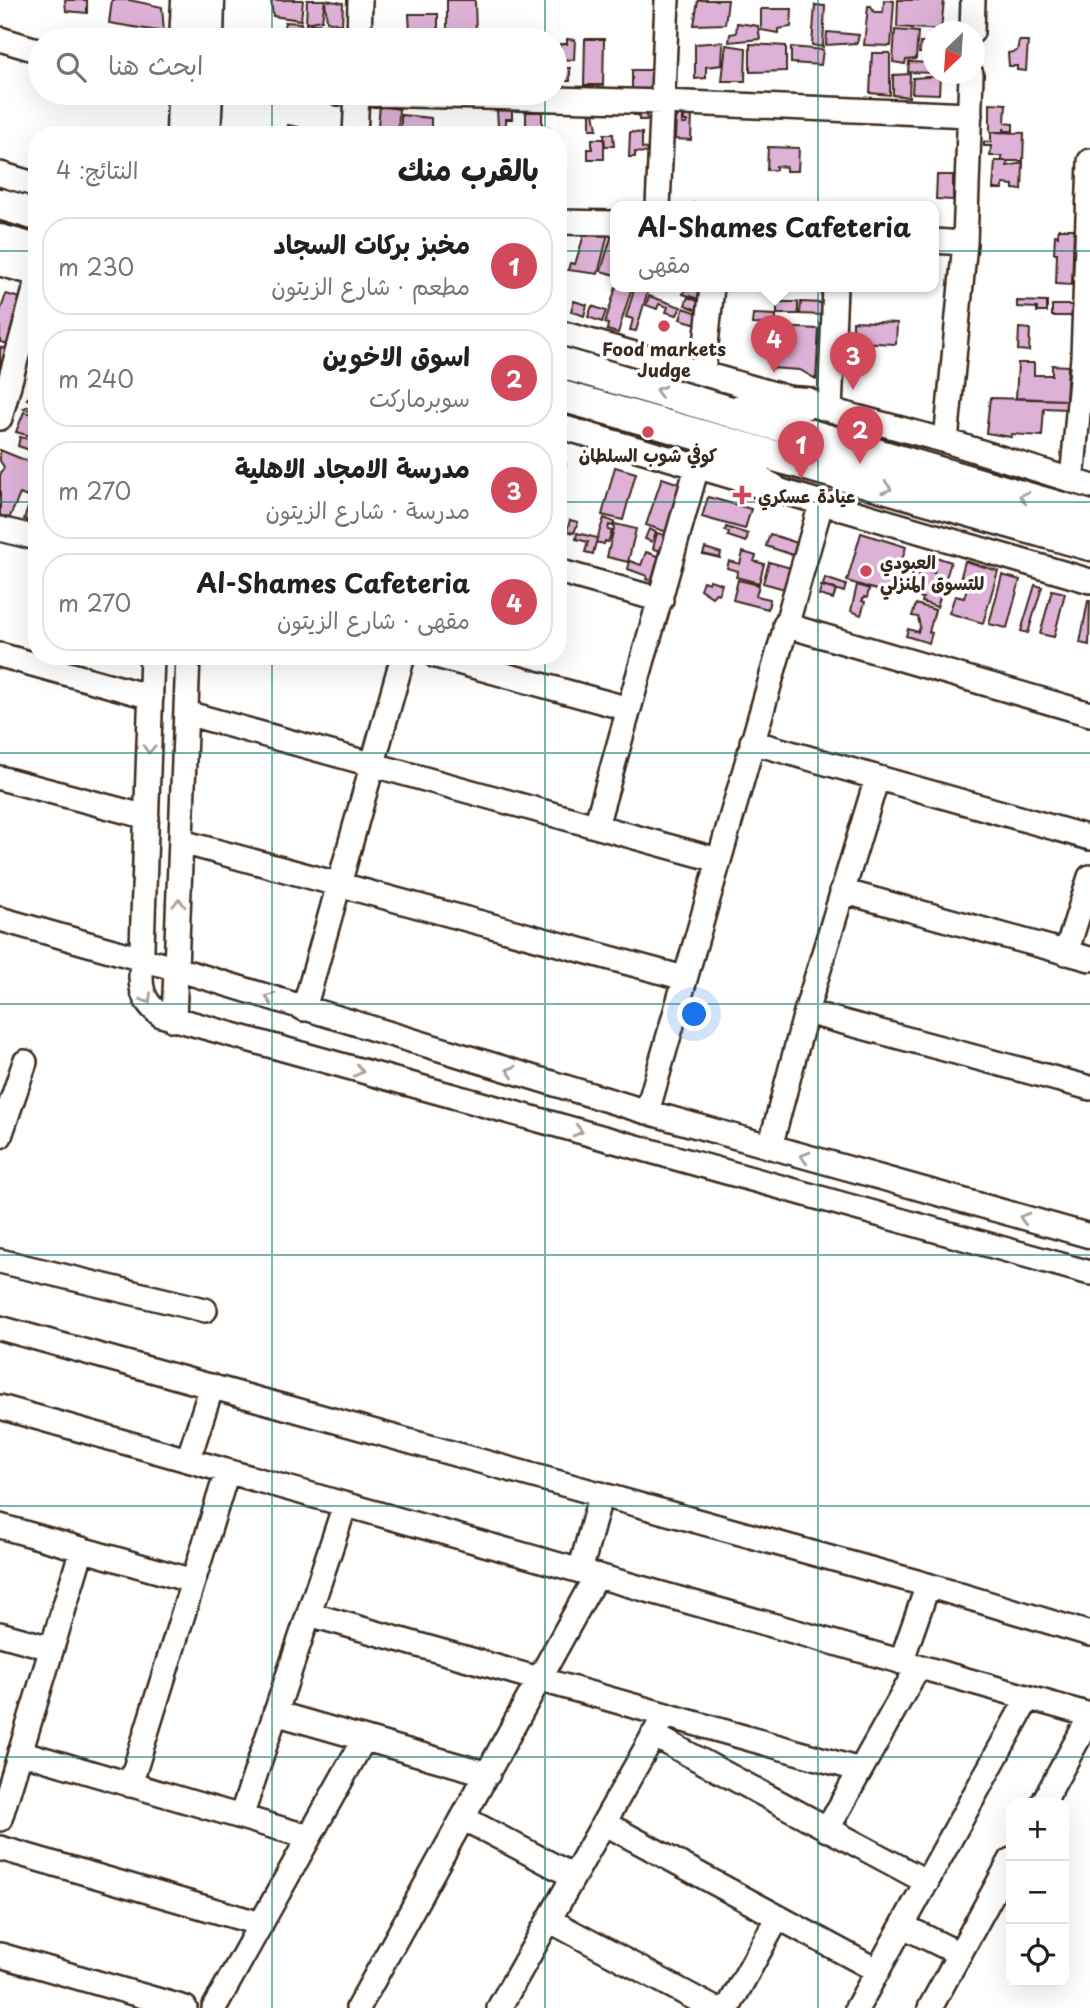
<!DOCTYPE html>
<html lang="ar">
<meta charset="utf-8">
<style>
:root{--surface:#fff;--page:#f6f6f6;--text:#202124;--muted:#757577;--line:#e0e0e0;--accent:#d1495b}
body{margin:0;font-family:"Playpen Sans","Playpen Sans Arabic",sans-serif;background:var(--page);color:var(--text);direction:rtl}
.controls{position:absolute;right:21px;bottom:21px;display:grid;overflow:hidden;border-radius:14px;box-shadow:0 7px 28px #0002}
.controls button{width:63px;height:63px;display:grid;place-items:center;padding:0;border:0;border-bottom:2px solid var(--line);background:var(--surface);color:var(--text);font:35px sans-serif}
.compass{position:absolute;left:922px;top:21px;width:63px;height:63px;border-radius:50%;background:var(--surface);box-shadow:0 7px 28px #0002;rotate:205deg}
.you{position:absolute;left:695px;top:1015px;width:24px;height:24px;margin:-18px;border:5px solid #fff;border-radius:50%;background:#1a73e8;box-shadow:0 0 0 10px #1a73e833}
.badge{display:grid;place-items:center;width:46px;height:46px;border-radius:50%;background:var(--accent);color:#fff;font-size:23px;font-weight:700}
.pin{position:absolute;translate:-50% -58px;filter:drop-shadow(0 2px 4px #0008)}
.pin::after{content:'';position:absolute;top:37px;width:24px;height:21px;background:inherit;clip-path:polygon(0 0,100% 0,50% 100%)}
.popup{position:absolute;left:610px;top:201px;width:329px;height:91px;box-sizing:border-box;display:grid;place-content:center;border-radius:14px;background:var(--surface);filter:drop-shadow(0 2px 5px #0005);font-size:23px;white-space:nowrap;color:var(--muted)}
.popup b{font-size:26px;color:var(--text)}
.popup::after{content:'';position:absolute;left:50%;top:100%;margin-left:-14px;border:14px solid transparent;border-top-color:var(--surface)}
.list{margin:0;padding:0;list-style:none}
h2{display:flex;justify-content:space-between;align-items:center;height:91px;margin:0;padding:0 28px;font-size:30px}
h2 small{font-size:23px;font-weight:400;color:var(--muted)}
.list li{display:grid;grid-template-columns:46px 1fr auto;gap:21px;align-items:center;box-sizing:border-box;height:98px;margin:0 14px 14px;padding:0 14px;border:2px solid var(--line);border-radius:28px}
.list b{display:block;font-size:26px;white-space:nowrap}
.list p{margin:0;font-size:23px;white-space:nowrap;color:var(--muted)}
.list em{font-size:23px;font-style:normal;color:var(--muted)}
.icon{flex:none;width:38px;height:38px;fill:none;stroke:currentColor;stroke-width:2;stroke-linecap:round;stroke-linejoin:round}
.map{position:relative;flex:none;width:1090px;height:2008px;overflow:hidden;direction:ltr}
.search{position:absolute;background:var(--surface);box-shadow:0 7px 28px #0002;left:28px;top:28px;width:539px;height:77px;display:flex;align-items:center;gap:18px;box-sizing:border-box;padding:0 24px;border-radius:38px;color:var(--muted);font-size:26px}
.panel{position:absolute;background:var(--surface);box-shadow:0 7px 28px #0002;left:28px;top:126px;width:539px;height:539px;border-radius:28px;direction:rtl}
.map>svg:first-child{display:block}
.building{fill:#deb1d6;stroke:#3b2a1e;stroke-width:2}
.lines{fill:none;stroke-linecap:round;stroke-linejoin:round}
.minor-casing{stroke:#3b2a1e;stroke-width:28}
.major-casing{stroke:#3b2a1e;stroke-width:35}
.minor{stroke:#fff;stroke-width:23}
.major{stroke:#fff;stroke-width:30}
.oneway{stroke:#a79f9a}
.grid{fill:none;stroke:#0f766e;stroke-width:2;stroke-opacity:0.55}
.poi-dot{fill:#d1495b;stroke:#fff;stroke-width:2.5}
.labels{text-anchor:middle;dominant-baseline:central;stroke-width:7;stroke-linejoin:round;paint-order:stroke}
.poi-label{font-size:18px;font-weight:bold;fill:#3b2a1e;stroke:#fff}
</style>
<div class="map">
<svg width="1090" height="2008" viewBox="0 0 1090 2008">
<rect width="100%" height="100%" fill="#fff"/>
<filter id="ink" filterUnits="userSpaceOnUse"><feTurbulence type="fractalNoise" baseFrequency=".0143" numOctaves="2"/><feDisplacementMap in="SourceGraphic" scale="14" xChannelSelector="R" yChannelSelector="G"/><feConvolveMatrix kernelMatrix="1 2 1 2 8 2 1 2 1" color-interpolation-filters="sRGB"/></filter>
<g filter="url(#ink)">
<!-- building -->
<path class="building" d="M65,0H87V13L66,11Z
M112,0H129L162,7L164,32L109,23Z
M271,0H303L301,20L273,16Z
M307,0H325L322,20L306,23Z
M325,0L343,3L342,25L327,21Z
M447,0H475L476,35L447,34Z
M698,0H728L725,24L694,25Z
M884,0L894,1L891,46L864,45L868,6H871L874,12H883Z
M898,0H944L941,30L897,27Z
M815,5L825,6L823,47L812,45Z
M761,9H792L791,27L778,29V33L761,30Z
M409,14H438V34L410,32Z
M285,22L301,23L303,40H281Z
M306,23L329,25V33L339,34L337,40H305Z
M737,23L758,26L760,39L729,42L730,34L736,33Z
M895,30L918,32L916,59L906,60L905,64L893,62Z
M410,32L425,36V40H409Z
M827,32L859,35L857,43L826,45Z
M567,39L575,40L574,60L559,59L560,44H567Z
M585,39H604L603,85H584Z
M1019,41H1028L1026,71L1017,70V66H1009L1008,53L1017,51Z
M723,42L722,65L706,67V78L695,79V44Z
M920,43H932V54L919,53Z
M750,44L786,46V71L750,72Z
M726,45L746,48L745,81H722Z
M791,47L823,50L821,65L791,63Z
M872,53H890V95L870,93Z
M909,62L932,63V73L908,72Z
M557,68H570V81H556Z
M632,70H651V91H632Z
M910,74L909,97L893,95V75Z
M940,76L939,94L912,93L913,78Z
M990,103L1006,104L1005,123L1013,124V131H1005L1004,128V132H990Z
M380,106L399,109L398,135H377Z
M634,109H645L647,120H639V115H634Z
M497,110H512V119H506V126H498Z
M526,112H542V128H549V135H526Z
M590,112H594L597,129H590Z
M684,112L692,113L691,140L675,139L676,116H682V124H686L687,121H684Z
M401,115L431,118V135H401Z
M288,125L299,127V135H287Z
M630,132L642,133V148L647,149V153L635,152V157H629Z
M991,132L1024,133L1023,161H1002V156H990L991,146H984V142H991Z
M604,134H613L614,146H605Z
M592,139H604V159H588V149H592Z
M768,147L799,148L798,171H786V167L776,166V170H767Z
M995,161H1007V166L1023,163L1022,190L1013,189V185L1003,184V189H993Z
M937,175H953V200L936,199Z
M694,203L717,204V207H674H694Z
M589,229L608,234L598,274L568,270L570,263L575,264L584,235L587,236Z
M1058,229H1074L1072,285L1056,284L1057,253H1054L1055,235L1058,236Z
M612,234L615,235V275L601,271Z
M616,287H632L618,333L607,330L608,324L605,323Z
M635,287H649L636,331L630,330L633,319L626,317Z
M690,287L709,291L705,301L683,294L685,289L689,291Z
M6,294L27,300L13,345L0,342V312Z
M649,296L681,307L677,315L666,312L668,307L659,304L657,309L646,305Z
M688,297L700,302L697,310L685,305Z
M558,300L565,302L562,313L558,311Z
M574,301L587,305L584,316L571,311Z
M1017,301L1047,302V312H1037V308L1017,307Z
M777,302H798V314H777Z
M801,302L823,303V315L800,314Z
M1052,305H1075V316H1052Z
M592,306L606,311L602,322L588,317Z
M684,308L695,312L700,318L697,324L680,319Z
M753,314L776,315V325L752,324Z
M853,321L897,323L896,344L853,342Z
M772,327L819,329L816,379L800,370L770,368Z
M1019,328L1030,329L1029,351L1018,350Z
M0,347L12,351L0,377Z
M1018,363H1034V375H1052V365L1068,366L1066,400L1016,398Z
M37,366V381L29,377Z
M33,392L37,393V403L27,399Z
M990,398L1066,400V409L1044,408L1042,436L1011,434V437L986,433Z
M32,405L37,406V413L24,408Z
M24,412L37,415L34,437L16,432Z
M20,437L37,441L33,451L18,446Z
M0,450L37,465V473L27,497L20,494L9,519L0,515V475L4,467L0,461Z
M33,451L37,452V464L30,460Z
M558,462L566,464L560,482L558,481Z
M615,467L636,473L623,520L602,515Z
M662,478L686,486L670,533L646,525Z
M37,483V524L24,519Z
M708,497L751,509L745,529L702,517Z
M604,518L614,522L613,526L609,525L608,530L612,531L608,542L605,541L604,544L596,542Z
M570,520L578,522L574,533L567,531Z
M615,524L636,529L628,562L607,557Z
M726,527L748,534L746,542L728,536L729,533L725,531Z
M649,529L656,532L652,542L645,539Z
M577,533L597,538L593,554L585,552L588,542L576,539Z
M657,533L672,537L667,557L658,555L659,550L653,549Z
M861,533L906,547L899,570L921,576L917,590L896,583L893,595L847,581Z
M770,534L797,543L793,555L766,546Z
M705,548L721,553L720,558L703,554Z
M646,552L666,559L658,583L646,579L647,576L628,569L630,561L641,565Z
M743,552L756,556L754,561L764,564L759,583L736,577L738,571L727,568L729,561L740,564Z
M933,556L951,562L937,607L922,602L923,598L916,596L925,570L934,573L935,569L930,566Z
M965,561L998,571L983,623L949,613L955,596L964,598L970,579L961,576Z
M769,562L791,568L785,589L763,583Z
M1002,575L1020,580L1007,628L989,624Z
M825,578L846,585L844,592L823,585Z
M710,580L722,584L719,594L716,593L712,597L700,589L703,581L709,583Z
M738,580L759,585L756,596L770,599L768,609L733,600Z
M857,585L869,589L867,598L864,597L862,601L865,602L861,615L851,611Z
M1035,585L1042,587L1028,633L1021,631Z
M821,586L836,590L833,599L819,595Z
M1052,590L1065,593L1054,637L1040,634Z
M1088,601H1090L1089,645L1080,643Z
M916,604L935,610L929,632L932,633L929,643L906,636L908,629L918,632L920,627L918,617L912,616Z"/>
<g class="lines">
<!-- minor casing -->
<g class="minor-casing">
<path id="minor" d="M972,32L973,0
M0,39L40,51
M359,40L360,0
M338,93L663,102L970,115
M355,135L357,93
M0,174L37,185
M658,207L667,0
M558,222L615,223
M933,241L965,243
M0,264L37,274
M558,332L830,410L946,441L1090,486
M703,373L712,287
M830,410L835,287
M0,418L37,282
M558,426L1090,581
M946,441L965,243L971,74
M1072,481L1083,357L1090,161
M0,529L37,538
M558,571L661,600
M785,625L1090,714
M0,655L151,697
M152,656L141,977C141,994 147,1005 161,1015L1090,1273
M436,656L629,709
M186,713L718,860
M752,742L1090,838
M0,778L147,817
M596,826L697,467
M182,842L684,978
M842,891L1090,959
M0,919L177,969L647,1112L1090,1236
M1066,953L1090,877
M304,1009L403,656
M806,1012L1090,1088
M174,1020L188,656
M647,1112L821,504
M0,1136L25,1062
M770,1147L806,1012L877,778
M0,1261L205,1310
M0,1328L917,1582L1090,1634
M0,1407L1090,1715
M188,1460L212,1386
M0,1526L193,1581
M580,1571L601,1494
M309,1614L860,1770
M0,1634L51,1648
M901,1662L928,1585
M275,1713L488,1774
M653,1735L927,1882
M20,1752L309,1837
M130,1785L227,1472
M1043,1803L1090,1717
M241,1817L345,1505
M463,1818L573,1876
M0,1819L82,1549
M604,1823L878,1971
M827,1830L918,1667
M0,1848L261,1924
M549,1920L713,2008
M903,1926L960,1954
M0,1955L185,2008
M214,2008L364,1739
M358,2008L596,1576
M499,2008L665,1715
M728,2008L778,1917
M857,2008L1028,1698
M930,2008L1011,1860"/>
</g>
<!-- major casing -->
<g class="major-casing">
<path id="major" d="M185,40L187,0
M208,40L209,0
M182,135L183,93
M205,135L207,93
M0,204L37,215
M0,240L37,250
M558,362L1090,516
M558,395L1090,545
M740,410L790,402L807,403
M708,443L749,477L772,489"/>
</g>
<!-- minor -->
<use href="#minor" class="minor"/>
<!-- major -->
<use href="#major" class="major"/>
</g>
<!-- one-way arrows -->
<defs><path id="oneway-chevron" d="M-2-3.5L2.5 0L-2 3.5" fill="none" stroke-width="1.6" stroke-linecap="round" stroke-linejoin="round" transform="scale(1.75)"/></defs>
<g class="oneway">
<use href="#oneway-chevron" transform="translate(660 391) rotate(-164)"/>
<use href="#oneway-chevron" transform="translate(887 488) rotate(16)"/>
<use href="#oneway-chevron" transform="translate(1024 497) rotate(-164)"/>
<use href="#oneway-chevron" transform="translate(149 749) rotate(92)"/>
<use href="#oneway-chevron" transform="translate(179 903) rotate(-88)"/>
<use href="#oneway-chevron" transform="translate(270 998) rotate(-162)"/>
<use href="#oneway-chevron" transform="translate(147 999) rotate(60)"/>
<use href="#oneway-chevron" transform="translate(359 1071) rotate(15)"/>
<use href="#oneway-chevron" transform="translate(511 1071) rotate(-163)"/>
<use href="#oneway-chevron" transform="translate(578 1131) rotate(15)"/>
<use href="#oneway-chevron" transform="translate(805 1157) rotate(-164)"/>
<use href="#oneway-chevron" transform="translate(1024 1218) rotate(-164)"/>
</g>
</g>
<!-- grid -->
<path class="grid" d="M272,0V40M545,0V40M818,0V2008M272,93V135M545,93V135M0,251H37M558,251H1090M0,502H37M558,502H1090M272,656V2008M545,656V2008M0,753H1090M0,1004H1090M0,1255H1090M0,1506H1090M0,1757H1090"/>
<!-- markers -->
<g class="poi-dot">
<circle cx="664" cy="326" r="7"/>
<circle cx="648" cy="432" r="7"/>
<path d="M738.5 484.5h7v7h7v7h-7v7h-7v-7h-7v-7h7z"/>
<circle cx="866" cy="571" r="7"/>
</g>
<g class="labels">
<!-- poi labels -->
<g class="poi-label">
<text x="664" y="348">Food markets<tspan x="664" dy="21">Judge</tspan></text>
<text x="648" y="454">كوفي شوب السلطان</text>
<text x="758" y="495" text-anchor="start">عيادة عسكري</text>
<text x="880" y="561" text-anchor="start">العبودي<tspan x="880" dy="21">للتسوق المنزلي</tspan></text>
</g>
</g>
</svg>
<div class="controls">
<button>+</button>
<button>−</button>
<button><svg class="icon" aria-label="locate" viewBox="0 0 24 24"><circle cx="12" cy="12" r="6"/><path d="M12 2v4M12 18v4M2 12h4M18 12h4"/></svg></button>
</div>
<svg class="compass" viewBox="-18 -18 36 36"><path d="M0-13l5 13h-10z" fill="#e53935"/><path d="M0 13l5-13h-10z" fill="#757577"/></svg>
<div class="you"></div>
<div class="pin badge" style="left:801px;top:479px">1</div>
<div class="pin badge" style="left:860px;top:464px">2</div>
<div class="pin badge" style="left:853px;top:390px">3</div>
<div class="pin badge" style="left:774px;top:373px">4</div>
<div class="popup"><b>Al-Shames Cafeteria</b>مقهى</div>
<div class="search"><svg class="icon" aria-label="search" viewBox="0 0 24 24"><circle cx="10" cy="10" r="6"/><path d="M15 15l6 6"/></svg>ابحث هنا</div>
<section class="panel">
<h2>بالقرب منك<small>النتائج: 4</small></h2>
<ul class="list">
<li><span class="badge">1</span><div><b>مخبز بركات السجاد</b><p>مطعم · شارع الزيتون</p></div><em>230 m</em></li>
<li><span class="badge">2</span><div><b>اسوق الاخوين</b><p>سوبرماركت</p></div><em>240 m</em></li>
<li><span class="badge">3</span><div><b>مدرسة الامجاد الاهلية</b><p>مدرسة · شارع الزيتون</p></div><em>270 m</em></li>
<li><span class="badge">4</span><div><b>Al-Shames Cafeteria</b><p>مقهى · شارع الزيتون</p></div><em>270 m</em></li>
</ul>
</section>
</div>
